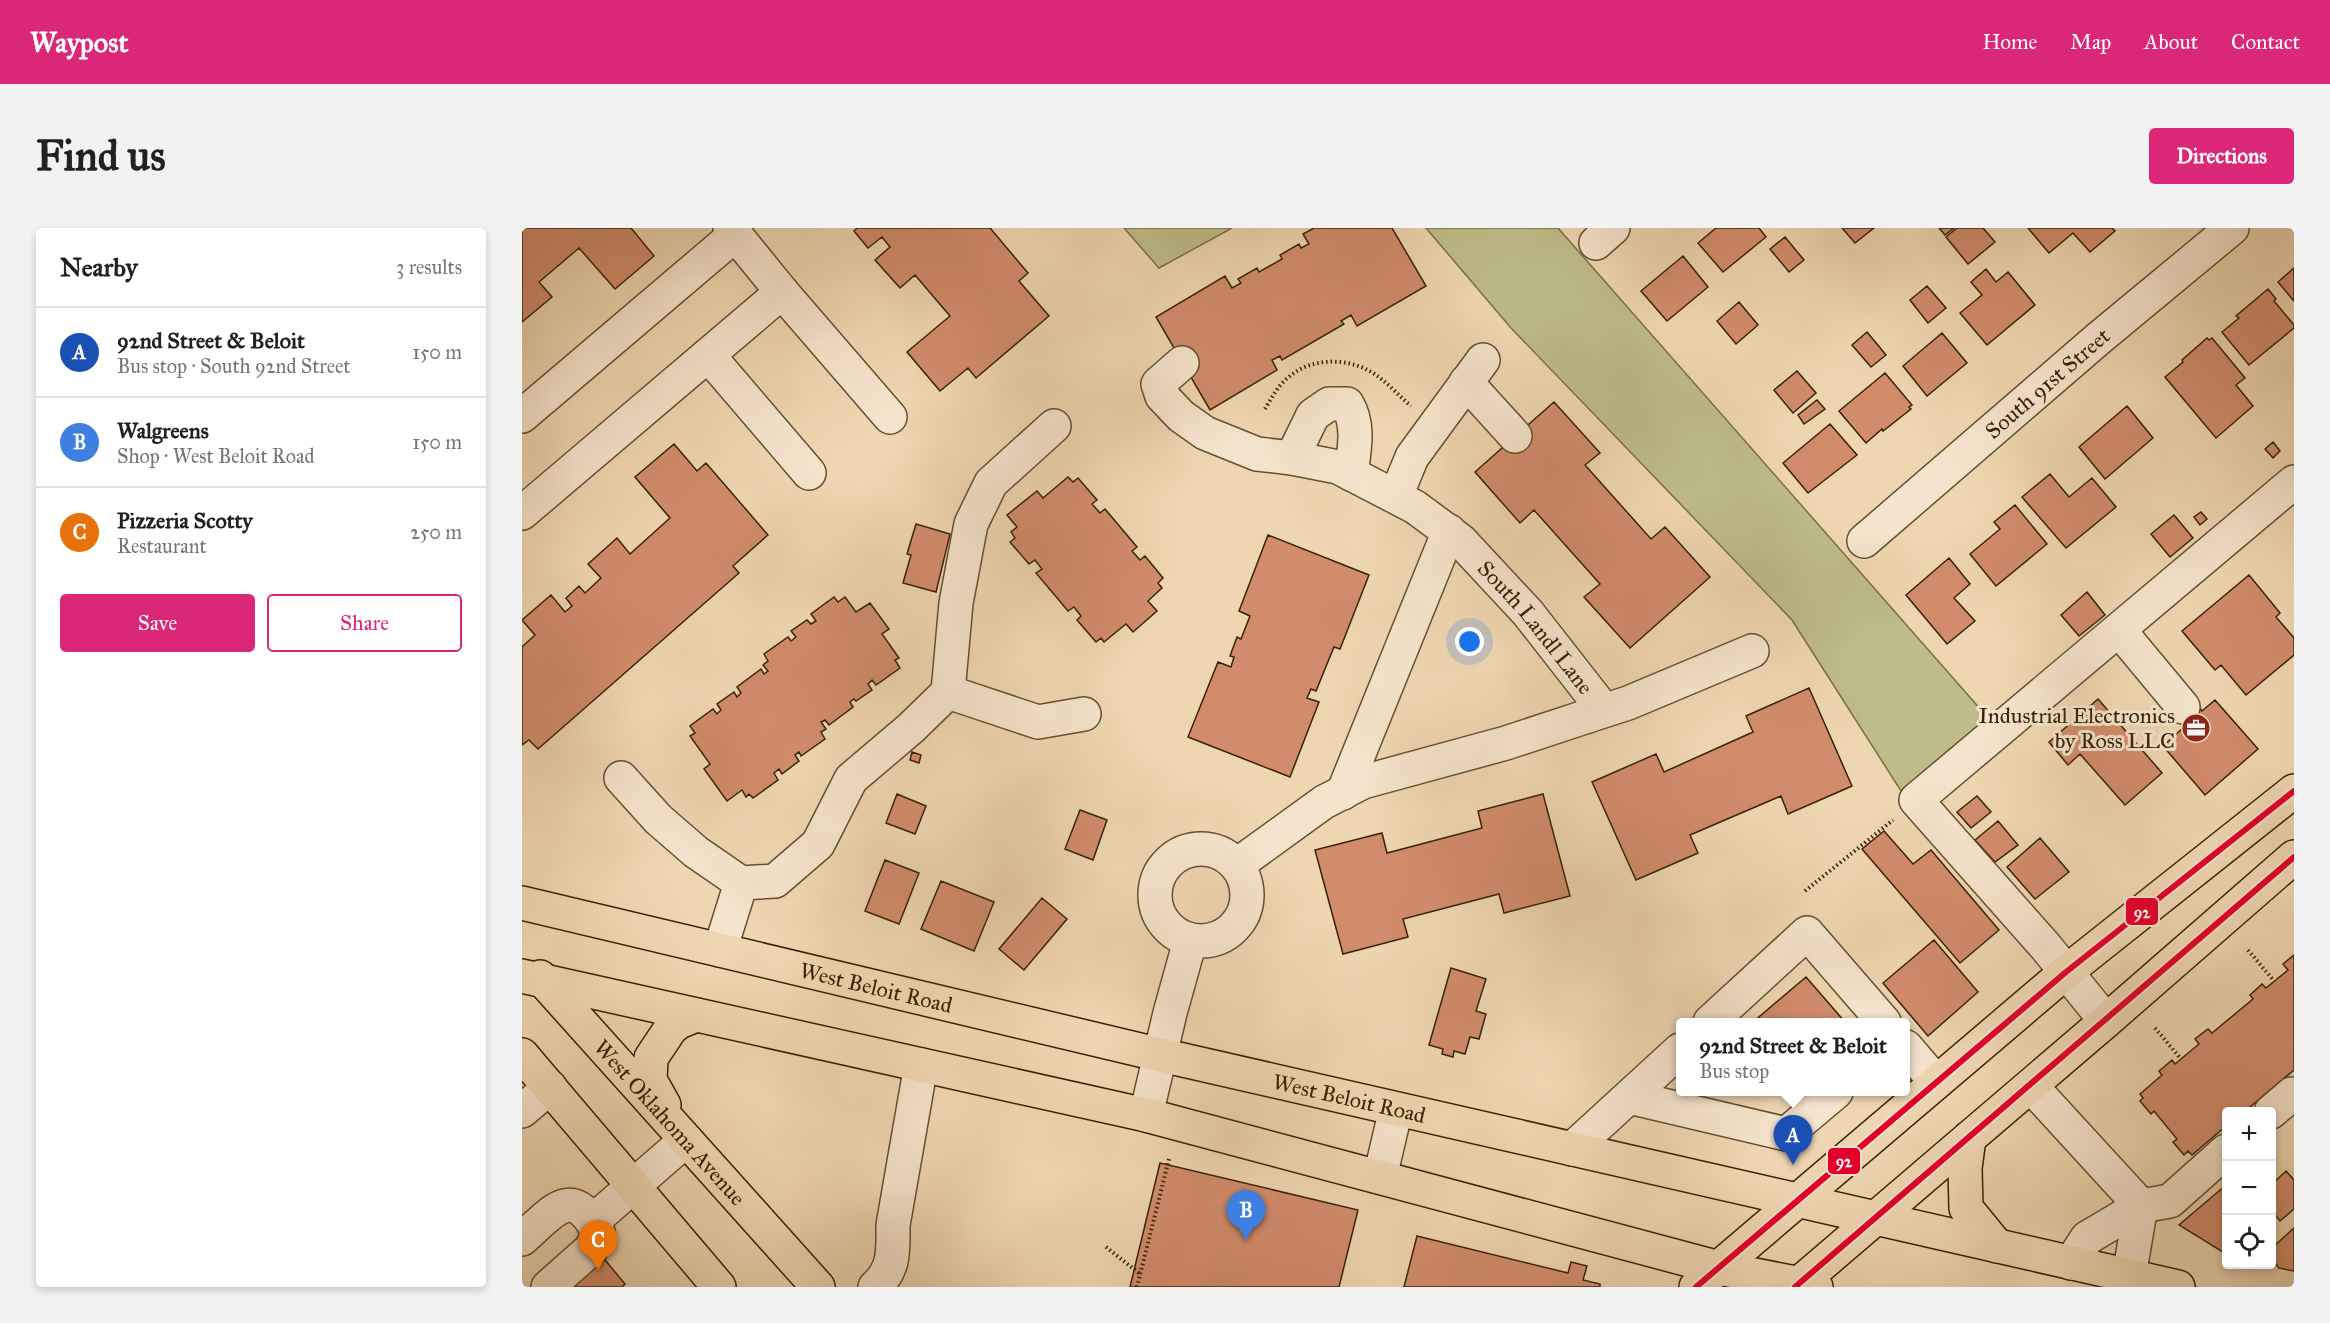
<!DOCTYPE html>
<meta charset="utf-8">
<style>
:root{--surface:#fff;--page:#f2f2f2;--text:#202124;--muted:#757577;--line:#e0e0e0;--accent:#db2777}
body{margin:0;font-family:"IM FELL Great Primer",serif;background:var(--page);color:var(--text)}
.controls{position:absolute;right:18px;bottom:18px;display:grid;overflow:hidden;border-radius:6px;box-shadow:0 3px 9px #0003}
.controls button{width:54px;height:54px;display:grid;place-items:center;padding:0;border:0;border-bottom:2px solid var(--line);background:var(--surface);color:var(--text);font:30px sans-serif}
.you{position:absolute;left:948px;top:414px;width:21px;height:21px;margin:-15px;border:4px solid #fff;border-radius:50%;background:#1a73e8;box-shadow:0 0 0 9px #1a73e833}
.badge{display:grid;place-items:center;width:39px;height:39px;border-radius:50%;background:var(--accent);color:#fff;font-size:20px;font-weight:700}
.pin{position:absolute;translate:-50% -50px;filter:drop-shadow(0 2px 3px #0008)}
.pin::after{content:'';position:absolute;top:32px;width:21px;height:18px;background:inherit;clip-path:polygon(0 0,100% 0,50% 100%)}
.popup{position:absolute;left:1154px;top:790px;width:234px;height:78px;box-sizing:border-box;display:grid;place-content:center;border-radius:6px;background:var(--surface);filter:drop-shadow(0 2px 4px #0005);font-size:20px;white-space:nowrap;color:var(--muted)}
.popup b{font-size:22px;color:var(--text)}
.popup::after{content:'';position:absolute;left:50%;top:100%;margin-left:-12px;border:12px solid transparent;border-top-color:var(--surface)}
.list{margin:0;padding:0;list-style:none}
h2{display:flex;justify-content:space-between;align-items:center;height:78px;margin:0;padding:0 24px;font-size:26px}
h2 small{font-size:20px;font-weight:400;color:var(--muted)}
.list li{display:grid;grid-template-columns:39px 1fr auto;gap:18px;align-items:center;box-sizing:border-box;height:90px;padding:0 24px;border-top:2px solid var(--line)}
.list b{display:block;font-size:22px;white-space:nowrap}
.list p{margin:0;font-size:20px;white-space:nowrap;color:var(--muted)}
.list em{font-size:20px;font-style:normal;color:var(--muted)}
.actions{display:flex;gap:12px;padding:18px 24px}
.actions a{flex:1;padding:14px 0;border:2px solid var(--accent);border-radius:6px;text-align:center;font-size:21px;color:var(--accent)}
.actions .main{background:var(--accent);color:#fff}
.icon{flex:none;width:33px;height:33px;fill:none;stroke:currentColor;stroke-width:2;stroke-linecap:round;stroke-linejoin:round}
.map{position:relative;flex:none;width:1772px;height:1059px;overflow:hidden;border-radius:6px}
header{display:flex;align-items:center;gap:36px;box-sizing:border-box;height:84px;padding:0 30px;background:var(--accent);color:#fff}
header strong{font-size:28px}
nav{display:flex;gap:33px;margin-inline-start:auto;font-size:21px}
.intro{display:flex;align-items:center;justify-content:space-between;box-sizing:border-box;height:144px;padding:0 36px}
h1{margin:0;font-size:42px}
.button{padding:15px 27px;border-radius:6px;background:var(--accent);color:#fff;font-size:21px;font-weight:700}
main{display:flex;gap:36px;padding:0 36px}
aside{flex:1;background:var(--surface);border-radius:6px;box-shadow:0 3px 9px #0003}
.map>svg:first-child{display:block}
.green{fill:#bebc89;stroke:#7a6f46;stroke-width:1.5}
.building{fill:#d28c6c;stroke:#372203;stroke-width:1.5}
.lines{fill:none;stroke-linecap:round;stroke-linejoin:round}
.minor-casing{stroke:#654f2f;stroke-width:36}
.major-casing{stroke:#372203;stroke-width:36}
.path{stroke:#372203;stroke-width:4;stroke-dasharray:1.5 3;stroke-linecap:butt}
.minor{stroke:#f5e4cd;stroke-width:33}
.major{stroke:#efd6b2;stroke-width:33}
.bus-1-casing{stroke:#f5e4cd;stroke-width:10}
.bus-1{stroke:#e4002b;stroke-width:6}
.labels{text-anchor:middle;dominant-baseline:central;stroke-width:6;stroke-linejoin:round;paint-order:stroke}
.street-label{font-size:22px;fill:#372203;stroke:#f5e4cd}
.poi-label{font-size:22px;fill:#372203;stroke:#f5e4cd;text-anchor:end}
.line-badge{stroke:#f5e4cd;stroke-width:2}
.badge-label{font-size:16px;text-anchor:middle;font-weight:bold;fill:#fff}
</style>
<header>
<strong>Waypost</strong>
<nav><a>Home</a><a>Map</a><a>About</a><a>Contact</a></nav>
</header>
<div class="intro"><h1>Find us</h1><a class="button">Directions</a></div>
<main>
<aside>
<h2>Nearby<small>3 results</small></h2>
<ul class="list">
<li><span class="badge" style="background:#1a4fb4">A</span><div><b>92nd Street &amp; Beloit</b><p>Bus stop · South 92nd Street</p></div><em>150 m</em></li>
<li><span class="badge" style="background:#3f7fe0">B</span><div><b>Walgreens</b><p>Shop · West Beloit Road</p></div><em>150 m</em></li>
<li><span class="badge" style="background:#e8710a">C</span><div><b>Pizzeria Scotty</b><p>Restaurant</p></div><em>250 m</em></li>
</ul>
<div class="actions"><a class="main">Save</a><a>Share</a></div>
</aside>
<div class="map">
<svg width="1772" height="1059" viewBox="0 0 1772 1059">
<rect width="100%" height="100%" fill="#efd6b2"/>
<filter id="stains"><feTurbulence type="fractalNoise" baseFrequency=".00333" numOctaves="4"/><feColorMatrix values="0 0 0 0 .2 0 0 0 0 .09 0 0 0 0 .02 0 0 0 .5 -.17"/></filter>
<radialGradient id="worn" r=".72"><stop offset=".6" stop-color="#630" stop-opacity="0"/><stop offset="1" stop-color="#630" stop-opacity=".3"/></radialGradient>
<!-- green -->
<path class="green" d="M602,0H710L637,40Z
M904,0H1036L1467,491L1379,563L1270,392L989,100Z"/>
<!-- building -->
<path class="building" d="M0,0H109L132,28L93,61L57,20L17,54L30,69L0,94Z
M335,0H468L506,45L497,53L527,88L454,150L446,140L418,163L385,124L428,88L393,47L378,60L353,32L368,19L360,9L346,20L332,3Z
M792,0H870L904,58L835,98L829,87L819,93L822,96L760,132L758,128L750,132L755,142L688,182L634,89L703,48L710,60L719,55L716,51L735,40L737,44L760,31L758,27L777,16L779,20L787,16L781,6Z
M1194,0H1237L1244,9L1201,44L1176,15Z
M1320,0H1352L1333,15Z
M1417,0H1432L1423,7Z
M1435,0H1461L1473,14L1446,36L1424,9Z
M1506,0H1590L1593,3L1568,24L1551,5L1527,25Z
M1263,9L1282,32L1267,44L1248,21Z
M1161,28L1186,59L1145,93L1119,63Z
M1772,40V73L1756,54Z
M1464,41L1474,54L1486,44L1513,77L1465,117L1438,85L1460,67L1449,54Z
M1405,58L1424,80L1406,95L1388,72Z
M1746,61L1754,71L1752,73L1772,97V100L1727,137L1700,104L1717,90L1714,88Z
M1217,74L1236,97L1214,116L1195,93Z
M1345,104L1364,127L1349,139L1330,117Z
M1420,105L1445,135L1405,168L1381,138Z
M1685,110L1687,112L1690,110L1723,150L1714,157L1731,178L1694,210L1643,149L1661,134L1660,132Z
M1275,143L1294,165L1271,185L1252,162Z
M1363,145L1390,177L1387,179L1389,181L1361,203L1360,201L1344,215L1317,183Z
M1295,172L1303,181L1282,196L1276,187Z
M1032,174L1078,225L1063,237L1129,311L1143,299L1188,349L1108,420L1062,369L1078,356L1012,282L998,295L953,244Z
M1605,178L1631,210L1583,251L1557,219Z
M1308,196L1335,227L1286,265L1261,235Z
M1751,214L1758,223L1751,230L1743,221Z
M152,216L175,243L184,235L246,307L211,338L217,345L16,521L7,512L0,517V419L13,407L0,392L29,367L43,384L50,378L44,370L57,358L63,365L79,350L66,336L95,310L108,326L148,290L113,249Z
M1528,246L1547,269L1570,250L1594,279L1544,320L1500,269Z
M546,249L551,254L556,250L575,272L570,276L578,285L583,281L615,319L610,323L618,332L623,328L641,350L636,355L640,360L626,373L635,383L611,404L604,396L582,414L579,410L574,414L555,392L559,388L552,379L546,383L514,345L520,341L513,332L507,336L488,314L493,310L489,304L495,299L485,287L515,263L521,270Z
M1493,277L1525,316L1474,358L1448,326L1478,301L1472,294Z
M1679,284L1685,291L1678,297L1672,289Z
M1652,287L1671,310L1648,329L1629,306Z
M394,296L428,306L414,364L381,355L389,327L385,326Z
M746,307L847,347L818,421L812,419L794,463L789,461L785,470L797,474L768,549L666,509L696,434L709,439L712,429L708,428L715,409L719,411L728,388L717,383Z
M1427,330L1448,356L1432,370L1453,393L1425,416L1384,367Z
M1727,347L1758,385L1754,389L1772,410V427L1724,467L1699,437L1693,442L1660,403Z
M1565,364L1583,387L1557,408L1539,387Z
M312,369L316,374L323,369L334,384L348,375L367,401L360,406L377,430L373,432L378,440L354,457L350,452L346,456L350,462L334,473L332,471L328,474L331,479L307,497L303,492L299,494L304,501L299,504L303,511L279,528L277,524L273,527L277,533L260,546L257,541L252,545L256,552L231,570L227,566L224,569L220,562L205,573L182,541L188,536L168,508L173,505L168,498L191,481L195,486L199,482L195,476L212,464L215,469L219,465L215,459L239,441L242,446L246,443L241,437L246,433L242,426L266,409L269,413L274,409L269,403L285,392L289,396L294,393L289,386Z
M1287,460L1330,558L1266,586L1259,568L1168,607L1176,625L1114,652L1070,554L1134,526L1142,544L1231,504L1224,488Z
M1576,471L1640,545L1603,577L1558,526L1546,537L1527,514Z
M1693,472L1736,521L1683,567L1641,518L1662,499L1660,496L1678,480L1680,483Z
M390,524L399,527L397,535L388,532Z
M375,566L404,578L393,606L364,595Z
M1021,566L1048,668L982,685L977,666L881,691L886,709L821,726L793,622L860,605L865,625L960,600L956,583Z
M1455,568L1469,584L1449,600L1435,584Z
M558,582L585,592L571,632L543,621Z
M1476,593L1496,617L1473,634L1453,612Z
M1362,603L1391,636L1409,622L1477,702L1438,735L1340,621Z
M1518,610L1547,644L1513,671L1485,639Z
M363,632L397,645L377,696L343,683Z
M419,653L472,674L452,723L399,701Z
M520,670L545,691L502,742L477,721Z
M1412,712L1456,764L1406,808L1361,755Z
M1772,727V842L1722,884H1704V898L1670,927L1666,923L1662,927L1651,914L1655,911L1632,883L1629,886L1618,873L1621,870L1618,866L1640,847L1637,843L1650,832L1653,836L1677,816L1673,811L1686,801L1690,805L1731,771L1728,767L1740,756L1744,760L1766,742L1761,736Z
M929,740L964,751L954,783L964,786L957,811L948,809L943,826L932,823L931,829L920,826L921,821L907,817Z
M1284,749L1323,794H1231Z
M638,935L836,982L817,1059H608Z
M1764,943L1772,952V981L1758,993L1750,983V956Z
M1704,957V1026L1657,997Z
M1772,1000V1043L1757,1040L1750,1031V1020Z
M895,1008L1046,1045L1049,1034L1065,1038L1061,1052L1078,1056V1059H882Z
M79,1027L103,1056L100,1059H41Z"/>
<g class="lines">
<!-- minor casing -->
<g class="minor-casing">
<g id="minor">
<path d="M208,0L260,64"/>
<path d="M1074,15L1091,0"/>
<path d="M186,127L287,245"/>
<path id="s1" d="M660,135L636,156L640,168L659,188L683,205L735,226L770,230L816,239L893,279L939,313L1006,385L1074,472L1066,488L984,515L841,554L802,574L715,637"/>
<path d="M944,154L993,208"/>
<path d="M0,188L214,6"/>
<path d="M770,230L791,187L807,176H825C838,197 832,223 829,246"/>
<path d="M874,268L890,229L961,132"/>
<path d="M0,285L260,64L368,189"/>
<path id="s2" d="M1342,313L1576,111L1710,0"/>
<path d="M1597,402L1661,479"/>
<path d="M426,464L516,494L562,486"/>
<path d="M1066,488L1106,475L1230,423"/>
<path d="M99,550L136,591L174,624L219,655L253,653L296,616L329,551L389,500L426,464L434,375L449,296L469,255L532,198"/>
<path d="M821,565L927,303"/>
<circle cx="679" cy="667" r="46"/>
<path d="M198,722L219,655"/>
<path d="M1584,793L1524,719L1394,572L1772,254"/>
<path d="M1188,794L1285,705L1362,794"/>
<path d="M1384,819L1414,854"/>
<path d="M1509,858L1619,978L1648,973L1704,923"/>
<path d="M1107,869L1264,906L1314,864"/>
<path d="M0,883L28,859"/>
<path d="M1749,884L1770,866"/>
<path d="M624,887L648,785L668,713"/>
<path d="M1050,921L1158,822"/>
<path d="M858,949L874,881"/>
<path d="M71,993L164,912"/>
<path d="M0,1011C29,986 50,953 76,1004L70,1020L26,1059"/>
<path d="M1549,1035L1565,1010L1619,978L1607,1048"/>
<path d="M353,1059C373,1041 371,1023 371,997L399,837"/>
</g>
</g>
<!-- major casing -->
<g class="major-casing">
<g id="major">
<path id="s3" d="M0,675L639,827L1656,1059"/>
<path d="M0,748L624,887L1197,1040L1294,1059"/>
<path id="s4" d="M18,749L296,1059"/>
<path d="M0,827L197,1059"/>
<path d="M142,877L128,852L129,830L149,800L157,794L174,787"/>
<path d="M1447,910L1443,940L1444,980L1475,1018"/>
<path d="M1174,1059L1544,744L1772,563"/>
<path d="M1273,1059L1584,793L1772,629"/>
</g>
</g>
<!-- path -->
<path class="path" d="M743,181C750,169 757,156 768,148C792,128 830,130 854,147C867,156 877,168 889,178
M1283,663L1371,592
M1726,722L1752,753
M1633,800L1659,831
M584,1019L618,1046
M615,1059L647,931"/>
<!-- minor -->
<use href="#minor" class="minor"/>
<!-- major -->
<use href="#major" class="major"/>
<!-- bus-1 casing -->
<g class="bus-1-casing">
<path id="bus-1" d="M1174,1059L1544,744L1772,563
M1273,1059L1772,629"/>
</g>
<!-- bus-1 -->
<use href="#bus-1" class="bus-1"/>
</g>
<!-- icons -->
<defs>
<g id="office-disc" transform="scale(1.5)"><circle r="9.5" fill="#8f2418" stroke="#f5e4cd"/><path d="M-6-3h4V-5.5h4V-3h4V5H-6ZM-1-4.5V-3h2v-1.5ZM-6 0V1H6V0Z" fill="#fff"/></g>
</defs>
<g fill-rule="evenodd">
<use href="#office-disc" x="1674" y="500"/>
</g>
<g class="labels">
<!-- street labels -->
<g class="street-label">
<text stroke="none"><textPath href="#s2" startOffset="242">South 91st Street</textPath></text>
<text stroke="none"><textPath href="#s1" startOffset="498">South Landl Lane</textPath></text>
<text stroke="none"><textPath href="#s3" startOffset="364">West Beloit Road</textPath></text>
<text stroke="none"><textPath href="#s3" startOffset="850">West Beloit Road</textPath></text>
<text stroke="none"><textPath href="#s4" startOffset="195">West Oklahoma Avenue</textPath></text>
</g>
<!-- poi labels -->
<g class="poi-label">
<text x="1653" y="487">Industrial Electronics<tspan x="1653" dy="25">by Ross LLC</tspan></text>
</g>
</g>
<g class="line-badge">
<rect x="1603" y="669" width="34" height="29" rx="6" fill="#e4002b"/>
<rect x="1305" y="919" width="34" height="28" rx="6" fill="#e4002b"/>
</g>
<g class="badge-label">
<text x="1620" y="690">92</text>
<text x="1322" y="939">92</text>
</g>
<rect width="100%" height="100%" filter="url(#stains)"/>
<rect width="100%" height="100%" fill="url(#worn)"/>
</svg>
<div class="controls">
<button>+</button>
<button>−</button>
<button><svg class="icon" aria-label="locate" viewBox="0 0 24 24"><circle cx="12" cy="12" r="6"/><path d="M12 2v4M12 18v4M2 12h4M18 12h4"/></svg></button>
</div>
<div class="you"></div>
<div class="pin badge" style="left:1271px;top:937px;background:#1a4fb4">A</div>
<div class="popup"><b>92nd Street &amp; Beloit</b>Bus stop</div>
<div class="pin badge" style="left:724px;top:1012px;background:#3f7fe0">B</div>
<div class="pin badge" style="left:76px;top:1042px;background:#e8710a">C</div>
</div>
</main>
